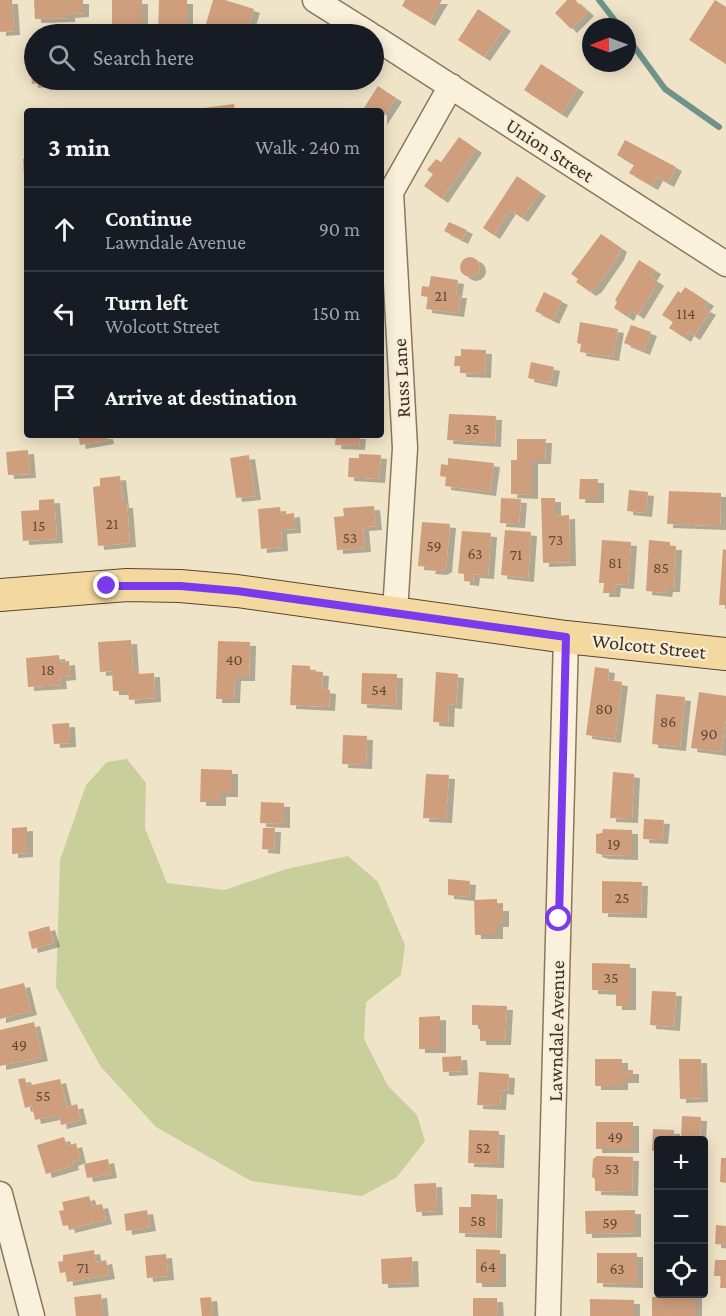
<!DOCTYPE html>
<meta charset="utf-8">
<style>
:root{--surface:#171b24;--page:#242831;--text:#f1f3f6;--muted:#9ea1a6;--line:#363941}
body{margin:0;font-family:"Crimson Pro",serif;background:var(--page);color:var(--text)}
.controls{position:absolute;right:18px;bottom:18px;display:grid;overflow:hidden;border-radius:6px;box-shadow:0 3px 15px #0003}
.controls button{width:54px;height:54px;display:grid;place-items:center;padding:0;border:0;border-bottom:2px solid var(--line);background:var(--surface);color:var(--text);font:30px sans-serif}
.compass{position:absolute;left:582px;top:18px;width:54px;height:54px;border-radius:50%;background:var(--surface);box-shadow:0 3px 15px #0003;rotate:269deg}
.stop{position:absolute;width:18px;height:18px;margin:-14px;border:4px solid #7c3aed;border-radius:50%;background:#fff}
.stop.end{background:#7c3aed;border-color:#fff;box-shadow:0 2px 6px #0008}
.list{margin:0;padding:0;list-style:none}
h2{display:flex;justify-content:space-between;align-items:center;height:78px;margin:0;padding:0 24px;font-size:26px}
h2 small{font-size:20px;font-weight:400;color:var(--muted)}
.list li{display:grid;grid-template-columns:39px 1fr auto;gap:18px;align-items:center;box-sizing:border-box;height:84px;padding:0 24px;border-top:2px solid var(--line)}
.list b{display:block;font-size:22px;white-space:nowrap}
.list p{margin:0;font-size:20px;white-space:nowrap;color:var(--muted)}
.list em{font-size:20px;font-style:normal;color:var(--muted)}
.icon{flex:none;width:33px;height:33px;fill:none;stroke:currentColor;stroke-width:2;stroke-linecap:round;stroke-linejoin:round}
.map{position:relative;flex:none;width:726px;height:1316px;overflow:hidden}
.search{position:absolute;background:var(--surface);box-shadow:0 3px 15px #0003;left:24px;top:24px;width:360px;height:66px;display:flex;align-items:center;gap:15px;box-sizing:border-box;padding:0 21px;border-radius:33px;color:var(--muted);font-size:22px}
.panel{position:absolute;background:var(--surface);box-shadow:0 3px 15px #0003;left:24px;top:108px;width:360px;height:330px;border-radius:6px}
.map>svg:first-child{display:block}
.green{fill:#c9cf9b}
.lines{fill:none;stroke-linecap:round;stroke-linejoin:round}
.stream{stroke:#6f938a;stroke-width:6}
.building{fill:#cf9f7d;filter:url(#shadow)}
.minor-casing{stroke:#8d765c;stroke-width:27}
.major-casing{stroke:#5b4430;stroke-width:34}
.minor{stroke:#faf1dc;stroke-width:24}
.major{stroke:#f3d9a0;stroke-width:32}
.route{stroke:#7c3aed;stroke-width:8}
.labels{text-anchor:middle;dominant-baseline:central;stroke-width:4.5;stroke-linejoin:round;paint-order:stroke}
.number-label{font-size:16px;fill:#624a37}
.street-label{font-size:20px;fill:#3d2e20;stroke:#f7eed8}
</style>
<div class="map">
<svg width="726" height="1316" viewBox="0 0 726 1316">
<defs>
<filter id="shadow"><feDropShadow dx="6" dy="4" stdDeviation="0" flood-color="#0004"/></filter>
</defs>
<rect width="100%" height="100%" fill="#f0e4c8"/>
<!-- green -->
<path class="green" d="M127,759L146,783L145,828L167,883L225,890L286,869L348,856L378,882L405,945L401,975L366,1002L364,1039L388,1086L417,1115L425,1141L397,1177L362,1196L251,1181L156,1127L101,1067L56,987L60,860L86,785L107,762Z"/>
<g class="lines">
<!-- stream -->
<path class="stream" d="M599,0L620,27
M627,37L665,89L719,127"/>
</g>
<!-- building -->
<path class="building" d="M0,0H12L14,31L0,32Z
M34,0H83V13L69,14V18L35,19Z
M112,0H142V33H112Z
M159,0H187V34H158Z
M213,0H225L254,9L246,34L223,27L220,34H203Z
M405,0H442L429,22L402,6Z
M567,0H575L588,12L571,29L555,13Z
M715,0L726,7V64L689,40Z
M478,9L505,27L484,57L458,40Z
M541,64L578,88L561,114L524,90Z
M30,67H34V80H52V82L32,84Z
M378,86L396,98L381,121V111H362Z
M234,104L235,111H204L203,108Z
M459,137L476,149L442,199L424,186L433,174L427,170L436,159L441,162Z
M625,140L676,167L668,183L657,177L652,186L629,173L634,165L617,155Z
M23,159H27V192H25Z
M517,176L540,192L522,218L510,210L494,235L483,228Z
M449,222L467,230L462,240L444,231Z
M601,234L621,248L618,256L596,288L590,292L576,282L578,279L571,274Z
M460 267a10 10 0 1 1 20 0a10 10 0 1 1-20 0Z
M639,260L655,270L651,277L658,282L638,315L631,310L628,317L614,308L617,302L615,300Z
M431,276L458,280L456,294H461L458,313L426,309L428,297L421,296L422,286L429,287Z
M685,287L708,302L704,308L710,311L694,336L688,332L685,338L669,328L673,322L662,315L678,291L681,293Z
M544,292L562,301L553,320L535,311Z
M580,322L618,329L613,357L580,352L581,344L577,343Z
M631,325L651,332L644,351L624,343Z
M461,349L486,350L485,374L460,373V366H454L455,356H461Z
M531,362L554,367L551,383L528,378Z
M449,414L496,416L495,443L447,440Z
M78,435H107L108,440L80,445Z
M336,435H360L359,446L335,445Z
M517,439H546L545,460H532V495L511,494V460H517Z
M28,450L30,474L8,475L6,452Z
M359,454L381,455L379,479L348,477L349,458H359Z
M249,455L255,496L236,498L230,458Z
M448,458L494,463L490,492L445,486L446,477L440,476L441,464L448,465Z
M120,476L123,504H127L130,543L98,546L93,487L100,486V478Z
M580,479H598V499H579Z
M629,490L648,492L646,513L627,511Z
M669,491L721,493L720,526L667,524Z
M501,498L521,499L519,524L500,523Z
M541,498H555V516L569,515L570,562L543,563Z
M54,499L57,539L23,541L21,511L39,510V500Z
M374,506L376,526L363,527L365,548L337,550L334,517L344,516L343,508Z
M280,507L281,515L294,513L295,529L281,530L282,547L261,549L258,509Z
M422,522L450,524L446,568L441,571L429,570L430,567L418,566Z
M505,530L531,532L528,578L501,575Z
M462,531L491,533L488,575L474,574L473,582L464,581V574L458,573Z
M602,540L631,542L628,585L615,584L614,593H603L604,583H599Z
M649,540L670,542V546H676L674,588H667L666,593L646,591Z
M723,549L726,550V605H719Z
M131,640L133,670H137V674L154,673L155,698L129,700L128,691H113L112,671L100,672L98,642Z
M218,641L250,642L249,677H235L234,699H216Z
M59,655L60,662L69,661L70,676L60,677L61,685L28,687L26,658Z
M292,665L310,666V671L323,672L322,689L330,690L329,707L290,705Z
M595,667L609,669L608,680L622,682L615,739L586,735Z
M436,672L458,674L456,705L449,704L448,723L433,722Z
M362,673L397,674L396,706L361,704Z
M699,692L726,696V717L721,752L691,748Z
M656,694L685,697L680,747L652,744Z
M69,723L70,743L54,744L52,724Z
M343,735L367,736L366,765L342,764Z
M201,769L232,770V793H220V802H200Z
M613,772L634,774L632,819L610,818Z
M426,774L449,775L446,819L423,818Z
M261,802L284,803V824L260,823Z
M644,819L664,820L662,840L643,839Z
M27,827V853L12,854V828Z
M263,828H275L274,850L262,849Z
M603,829L632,830V856L603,855L596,853V834L602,833Z
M448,879L470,881L469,897L448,895Z
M602,881L642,882L641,914L602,913Z
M497,899V907H503V923H497V935H475L474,900Z
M49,926L54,943L32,949L28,932Z
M592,963L630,964V1006H616V991L592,990Z
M24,983L31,1011L0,1019V989Z
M652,991L676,992L674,1027L650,1025Z
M472,1005L507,1006L505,1041H480V1025H472Z
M440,1016V1049H419V1017Z
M34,1022L42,1057L0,1066V1030Z
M461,1056L462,1071L443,1072L442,1057Z
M595,1059H622V1070H633V1079H622V1086H595Z
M679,1059H701L702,1098L680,1099Z
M479,1072L509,1074L508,1091L501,1090L500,1106L477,1105Z
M25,1078L27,1086L60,1079L67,1107L77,1104L81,1120L61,1125L59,1115L35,1120L32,1106L25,1108L18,1079Z
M682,1116L701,1117L700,1140H681Z
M596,1122H633V1149H596Z
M653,1129L674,1130V1140H658V1151H652Z
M469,1130L499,1131L498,1164L468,1163Z
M64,1137L67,1146L76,1143L80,1159L72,1162L73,1166L46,1174L37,1145Z
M597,1156L633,1157L632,1192L595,1191V1179L592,1177L593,1159Z
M721,1158H726V1183L720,1182Z
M108,1159L111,1174L87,1178L84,1164Z
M436,1183L437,1211L416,1212L414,1184Z
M471,1194L497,1195L496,1234L459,1233V1207H471Z
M89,1196L92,1206L102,1204L106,1220L69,1229L68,1225L63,1226L59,1211L64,1210L62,1202Z
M147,1210L150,1227L126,1231L124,1214Z
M635,1210V1233L586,1234L585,1211Z
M716,1225L726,1226V1245L715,1244Z
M476,1249L500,1250V1283H476Z
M94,1250L96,1262L106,1260L109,1275L67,1282L66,1272L60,1273L58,1262L63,1261V1255Z
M597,1253H637V1284L597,1283Z
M166,1254L168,1276L147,1278L145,1256Z
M412,1257L413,1283L382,1284L381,1259Z
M715,1260H726V1288H720L721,1276H714Z
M101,1294L103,1316H76L74,1297Z
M675,1294H696V1316H652V1297L675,1296Z
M211,1297L213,1316H202L200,1298Z
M473,1298H497L498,1316H473Z
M590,1299L634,1300V1316H590Z"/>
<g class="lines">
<!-- minor casing -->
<g class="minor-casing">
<path id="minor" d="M315,0L369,34
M374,37L726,264
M395,613L405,448L391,192L451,86
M0,1194L32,1316
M548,1316L566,637"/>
</g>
<!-- major casing -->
<g class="major-casing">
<path id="major" d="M0,595L127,585L180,586L237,591L566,637L726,654"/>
</g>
<!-- minor -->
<use href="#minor" class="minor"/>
<!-- major -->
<use href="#major" class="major"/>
</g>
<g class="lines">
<!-- route -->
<path class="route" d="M107,586H180L237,591L566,637L559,919"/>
</g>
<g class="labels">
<!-- number labels -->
<g class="number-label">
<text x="441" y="295">21</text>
<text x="686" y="313">114</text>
<text x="472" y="428">35</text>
<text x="112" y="523">21</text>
<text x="39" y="525">15</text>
<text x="350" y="537">53</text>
<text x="556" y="539">73</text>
<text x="434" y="545">59</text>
<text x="475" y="553">63</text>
<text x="516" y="554">71</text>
<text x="615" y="562">81</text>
<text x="661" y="567">85</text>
<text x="234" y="659">40</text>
<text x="48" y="669">18</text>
<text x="379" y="689">54</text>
<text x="604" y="708">80</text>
<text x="668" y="721">86</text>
<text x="709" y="733">90</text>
<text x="614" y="843">19</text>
<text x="622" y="897">25</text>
<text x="611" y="977">35</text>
<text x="19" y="1044">49</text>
<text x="43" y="1095">55</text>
<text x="615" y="1136">49</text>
<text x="483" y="1147">52</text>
<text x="612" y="1168">53</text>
<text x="478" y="1220">58</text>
<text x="610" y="1222">59</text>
<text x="488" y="1266">64</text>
<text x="83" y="1267">71</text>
<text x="617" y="1268">63</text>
</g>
<!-- street labels -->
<g class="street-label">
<text transform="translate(550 150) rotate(33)">Union Street</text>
<text transform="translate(401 378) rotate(-93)">Russ Lane</text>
<text transform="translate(649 646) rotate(6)">Wolcott Street</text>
<text transform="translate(556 1031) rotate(-89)">Lawndale Avenue</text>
</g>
</g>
</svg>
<div class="controls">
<button>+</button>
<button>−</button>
<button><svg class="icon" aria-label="locate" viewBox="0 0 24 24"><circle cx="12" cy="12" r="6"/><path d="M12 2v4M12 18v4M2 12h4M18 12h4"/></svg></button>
</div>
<svg class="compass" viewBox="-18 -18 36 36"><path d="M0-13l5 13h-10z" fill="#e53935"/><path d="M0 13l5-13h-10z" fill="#9ea1a6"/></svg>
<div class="stop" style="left:559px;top:919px"></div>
<div class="stop end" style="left:107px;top:586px"></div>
<div class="search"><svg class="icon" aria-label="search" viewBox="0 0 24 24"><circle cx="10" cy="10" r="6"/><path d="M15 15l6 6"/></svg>Search here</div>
<section class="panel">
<h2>3 min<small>Walk · 240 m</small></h2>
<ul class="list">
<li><svg class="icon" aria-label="ahead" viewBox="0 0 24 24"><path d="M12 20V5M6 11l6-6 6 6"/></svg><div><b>Continue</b><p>Lawndale Avenue</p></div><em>90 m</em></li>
<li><svg class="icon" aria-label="left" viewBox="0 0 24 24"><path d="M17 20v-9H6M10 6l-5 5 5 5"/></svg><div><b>Turn left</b><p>Wolcott Street</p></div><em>150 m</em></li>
<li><svg class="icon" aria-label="arrive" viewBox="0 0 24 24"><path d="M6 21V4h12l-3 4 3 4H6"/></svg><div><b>Arrive at destination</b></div></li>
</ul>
</section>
</div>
